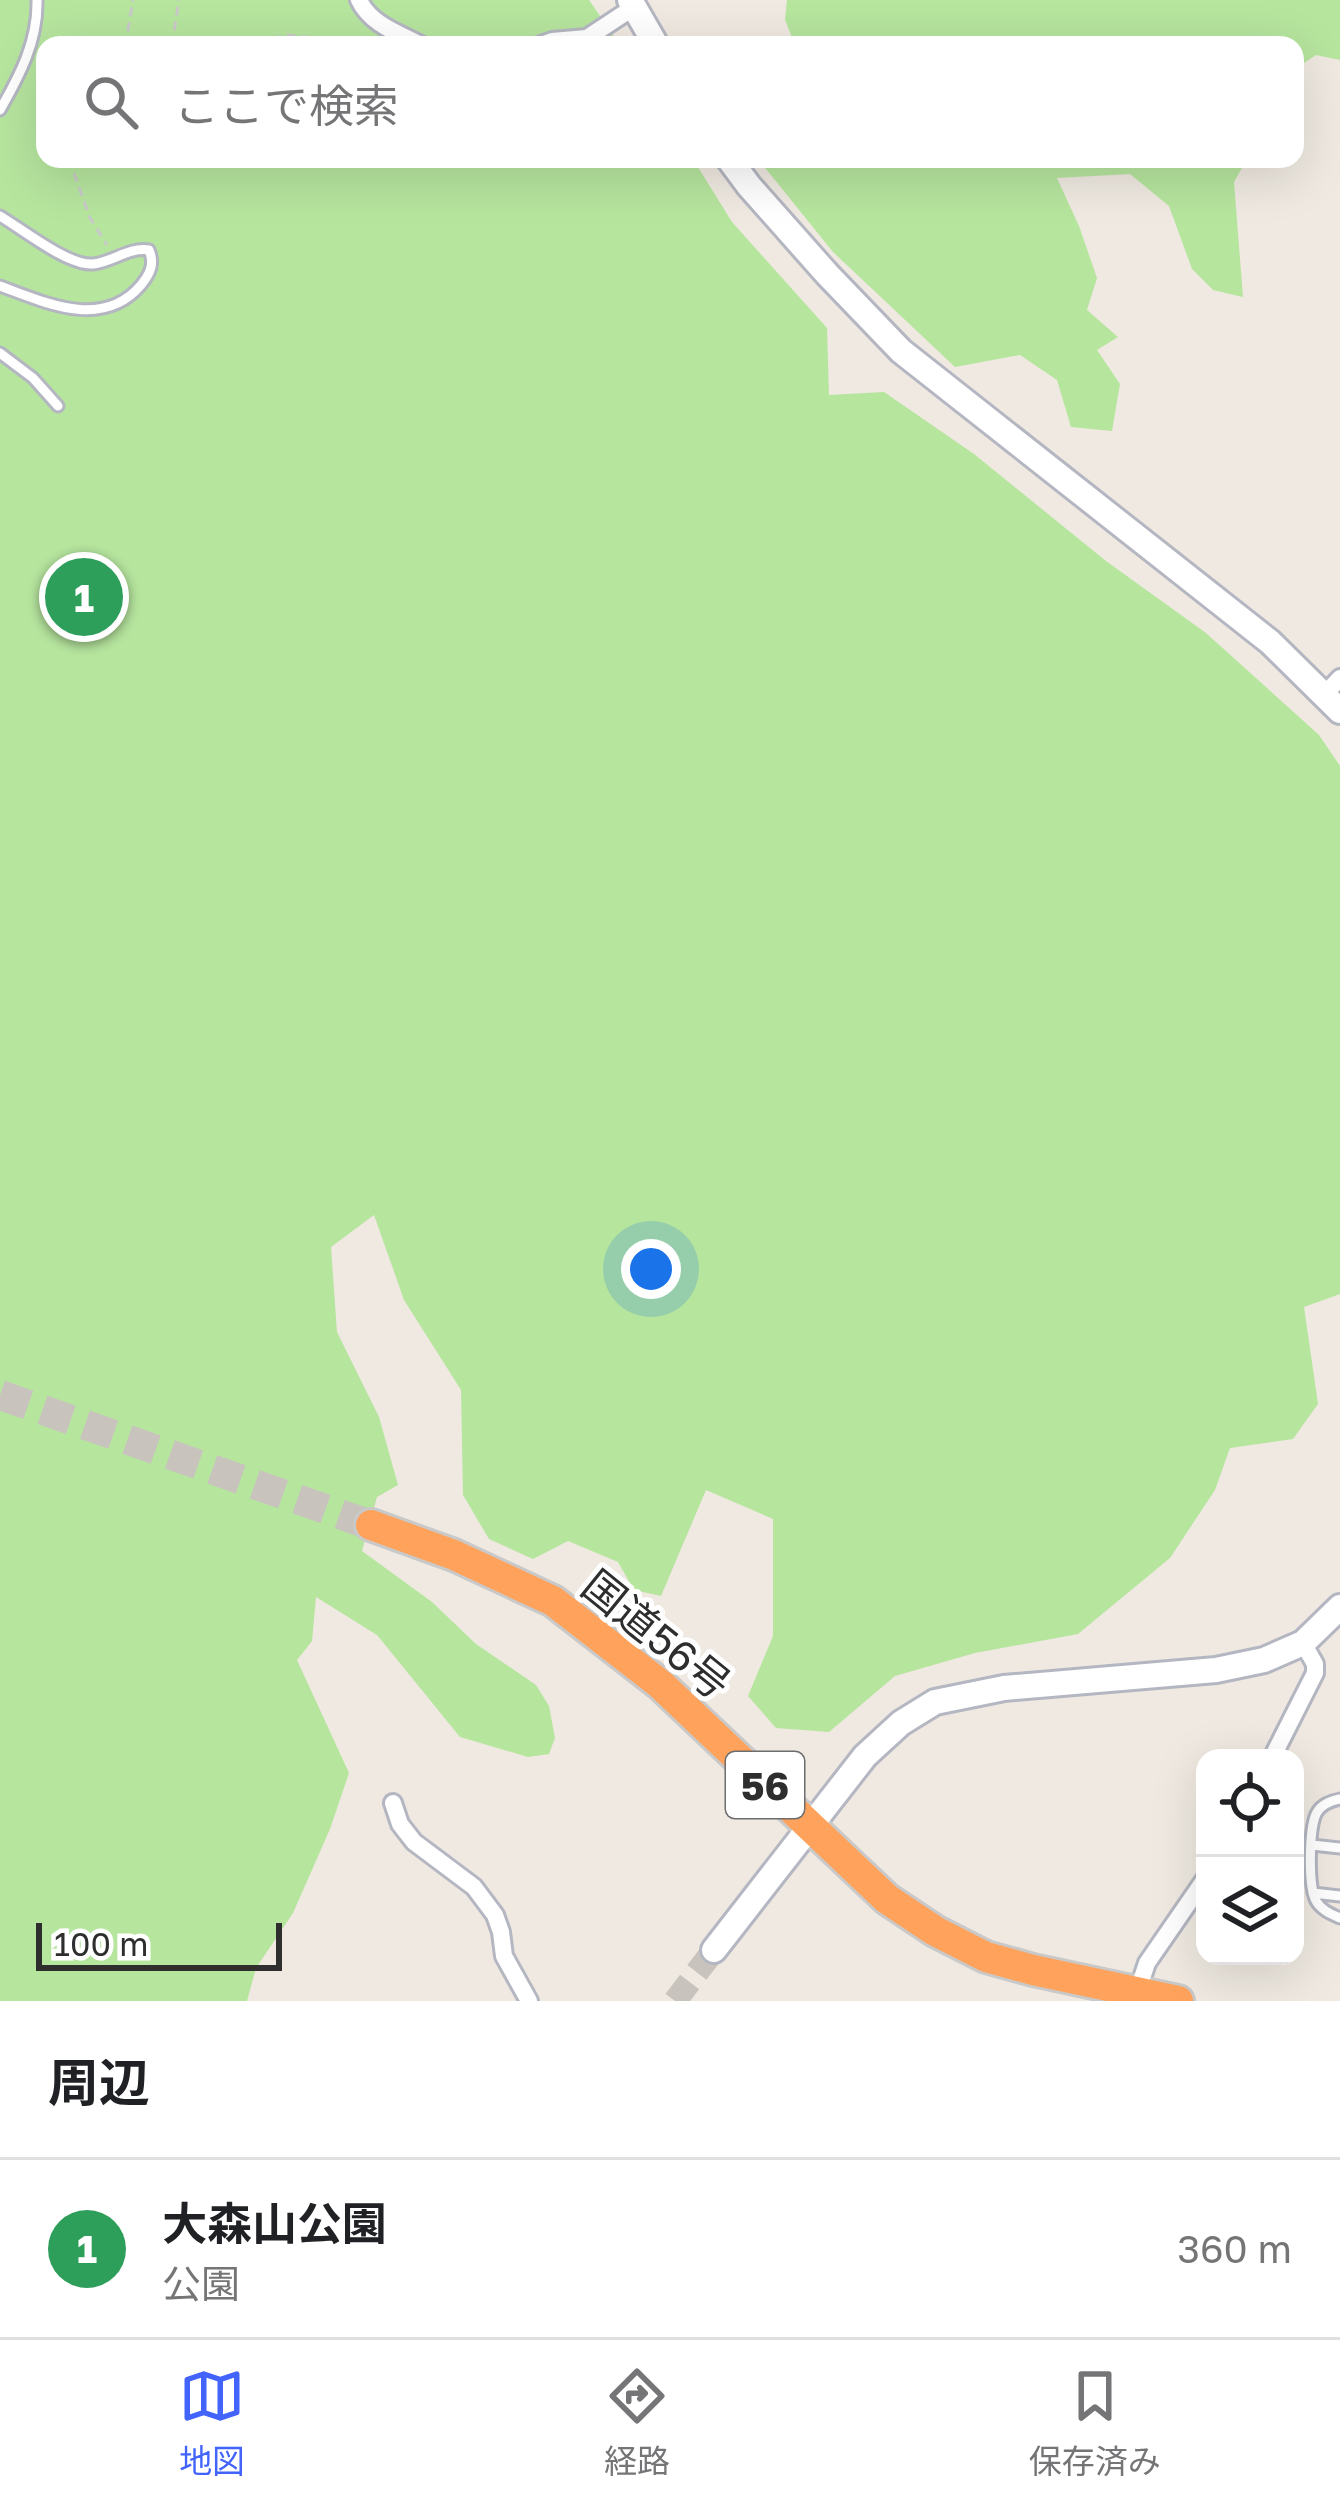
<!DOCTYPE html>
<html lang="ja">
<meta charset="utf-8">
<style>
:root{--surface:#fff;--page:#f6f6f6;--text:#202124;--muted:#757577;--line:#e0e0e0;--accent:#4264fb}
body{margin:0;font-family:"Golos Text","Noto Sans JP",sans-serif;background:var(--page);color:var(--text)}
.controls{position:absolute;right:36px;bottom:36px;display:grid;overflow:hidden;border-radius:24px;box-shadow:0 12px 48px #0002}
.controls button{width:108px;height:108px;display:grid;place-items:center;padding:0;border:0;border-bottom:3px solid var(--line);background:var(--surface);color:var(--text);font:60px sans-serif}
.scale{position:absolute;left:36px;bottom:30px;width:246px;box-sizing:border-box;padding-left:12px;border:6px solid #2e2e2e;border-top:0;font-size:33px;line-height:42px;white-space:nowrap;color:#2e2e2e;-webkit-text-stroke:9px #fff;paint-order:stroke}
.you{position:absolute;left:651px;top:1269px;width:42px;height:42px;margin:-30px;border:9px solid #fff;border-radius:50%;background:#1a73e8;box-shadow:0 0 0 18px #1a73e833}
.badge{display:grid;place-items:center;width:78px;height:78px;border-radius:50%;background:var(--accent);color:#fff;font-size:39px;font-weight:700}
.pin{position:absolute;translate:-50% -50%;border:6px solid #fff;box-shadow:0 3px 12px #0006}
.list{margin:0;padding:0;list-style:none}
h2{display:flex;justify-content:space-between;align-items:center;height:156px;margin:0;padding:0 48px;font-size:51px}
h2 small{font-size:39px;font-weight:400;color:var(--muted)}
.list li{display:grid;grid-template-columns:78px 1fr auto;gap:36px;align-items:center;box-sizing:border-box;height:180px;padding:0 48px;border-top:3px solid var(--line)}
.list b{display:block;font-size:45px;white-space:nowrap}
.list p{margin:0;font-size:39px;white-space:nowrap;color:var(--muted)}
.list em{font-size:39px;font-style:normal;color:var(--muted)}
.icon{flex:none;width:66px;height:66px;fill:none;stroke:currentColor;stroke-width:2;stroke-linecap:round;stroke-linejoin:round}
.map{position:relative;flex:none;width:1340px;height:2001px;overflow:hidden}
.search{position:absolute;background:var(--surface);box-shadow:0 12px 48px #0002;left:36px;right:36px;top:36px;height:132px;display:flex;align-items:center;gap:30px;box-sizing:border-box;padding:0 42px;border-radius:24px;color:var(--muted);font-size:45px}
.sheet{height:336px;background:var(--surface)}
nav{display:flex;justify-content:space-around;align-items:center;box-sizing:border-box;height:168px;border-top:3px solid var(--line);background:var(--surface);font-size:33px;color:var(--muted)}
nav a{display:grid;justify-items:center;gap:6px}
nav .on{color:var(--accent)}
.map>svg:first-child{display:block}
.green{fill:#b6e59e}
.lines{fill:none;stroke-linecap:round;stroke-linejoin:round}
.secondary-tunnel{stroke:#c8c4bd;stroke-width:24;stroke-dasharray:24 12;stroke-linecap:butt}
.highway-tunnel{stroke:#c8c4bd;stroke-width:30;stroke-dasharray:30 15;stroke-linecap:butt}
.lane-casing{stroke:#b4b7c1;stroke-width:15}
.street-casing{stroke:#b4b7c1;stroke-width:22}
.secondary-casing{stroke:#b4b7c1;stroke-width:30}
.highway-casing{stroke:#c9c9c9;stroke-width:36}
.path{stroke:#c9c9c9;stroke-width:3;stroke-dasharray:9 6;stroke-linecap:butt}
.lane{stroke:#fff;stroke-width:9}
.street{stroke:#fff;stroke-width:16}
.secondary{stroke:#fff;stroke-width:24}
.highway{stroke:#ffa35c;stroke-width:30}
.labels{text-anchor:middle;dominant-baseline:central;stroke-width:10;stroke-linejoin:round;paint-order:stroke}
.shield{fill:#fff;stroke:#6d6d6d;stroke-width:3}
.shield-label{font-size:39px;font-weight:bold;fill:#2e2e2e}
.street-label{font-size:42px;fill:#2e2e2e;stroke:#fff}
</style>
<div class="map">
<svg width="1340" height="2001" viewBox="0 0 1340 2001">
<rect width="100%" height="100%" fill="#efe9e1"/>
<!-- green -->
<path class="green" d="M0,0H589L620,45H45V159H693L732,222L827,328L829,395L884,392L974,454L1106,561L1206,633L1319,735L1340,766V1294L1304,1307L1318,1404L1293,1439L1230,1448L1215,1490L1170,1558L1078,1634L975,1653L895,1676L829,1732L776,1728L748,1696L773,1636V1519L706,1490L661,1596L634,1590L618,1562L568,1541L533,1559L489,1539L463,1495L461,1390L404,1300L374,1215L331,1247L337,1332L379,1417L398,1485L377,1497L362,1551L432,1602L476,1644L536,1685L549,1706L555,1738L549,1754L528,1757L460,1737L377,1635L316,1597L312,1641L297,1660L349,1773L330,1829L293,1913L256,1968L247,2001H0Z
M787,0H1340V60L1316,55L1295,69V45H795L785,20Z
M758,159H1247L1234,182L1243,297L1213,290L1192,269L1169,206L1130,174L1057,178L1079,226L1097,278L1087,310L1118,337L1097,350L1120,384L1112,431L1071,427L1057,380L1020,355L955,367L833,252Z"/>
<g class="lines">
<!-- secondary-tunnel -->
<path class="secondary-tunnel" d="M675,2001L714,1950"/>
<!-- highway-tunnel -->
<path class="highway-tunnel" d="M0,1395L371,1525"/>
<!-- lane casing -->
<g class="lane-casing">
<path id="lane" d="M0,110C20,75 38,41 37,0
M0,216C22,229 68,266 93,264C113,262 128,247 149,250C155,264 150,274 141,285C103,330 46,303 0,286
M0,353L33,378L58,406
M1340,1799C1331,1801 1321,1804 1316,1814C1309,1830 1308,1886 1316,1901C1321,1910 1331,1914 1340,1918
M1312,1845L1340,1848
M1313,1893L1340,1896"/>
</g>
<!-- street casing -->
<g class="street-casing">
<path id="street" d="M359,0C370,24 398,33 421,45
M541,45L552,41L587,38L634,7
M1325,694L1340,678
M1272,1758L1315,1673V1664L1303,1643
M393,1803L400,1824L414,1842L474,1887L495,1915L501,1932L504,1956L529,2001
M1137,1993L1147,1963L1205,1879"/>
</g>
<!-- secondary casing -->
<g class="secondary-casing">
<path id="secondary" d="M630,0L656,45
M729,159L749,186L827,274L901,351L1270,642L1340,711
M714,1950L865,1756L901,1723L935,1702L1004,1688L1216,1670L1264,1660L1303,1643L1340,1607"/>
</g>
<!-- highway casing -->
<g class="highway-casing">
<path id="highway" d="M371,1525L454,1555L553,1601L660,1684L887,1899L935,1931L986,1957L1033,1970L1178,2001"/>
</g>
<!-- path -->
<path class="path" d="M122,45L128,30L133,0
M177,45L174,32L179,0
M243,45L287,35L356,42L372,41
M69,159L90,218L107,245"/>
<!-- lane -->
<use href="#lane" class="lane"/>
<!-- street -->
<use href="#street" class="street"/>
<!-- secondary -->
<use href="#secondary" class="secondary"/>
<!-- highway -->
<use href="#highway" class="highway"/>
</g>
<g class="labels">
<!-- shield labels -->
<rect class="shield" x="726" y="1752" width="78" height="66" rx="9"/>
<g class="shield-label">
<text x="765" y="1785">56</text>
</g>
<!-- street labels -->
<g class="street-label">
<text transform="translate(657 1634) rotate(39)">国道56号</text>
</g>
</g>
</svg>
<div class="controls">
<button><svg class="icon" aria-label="locate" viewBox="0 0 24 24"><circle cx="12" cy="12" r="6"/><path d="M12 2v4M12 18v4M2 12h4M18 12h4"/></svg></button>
<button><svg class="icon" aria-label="layers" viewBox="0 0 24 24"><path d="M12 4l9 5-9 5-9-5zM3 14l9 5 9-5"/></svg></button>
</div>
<div class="scale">100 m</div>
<div class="you"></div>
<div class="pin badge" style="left:84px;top:597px;background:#2e9e5b">1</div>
<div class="search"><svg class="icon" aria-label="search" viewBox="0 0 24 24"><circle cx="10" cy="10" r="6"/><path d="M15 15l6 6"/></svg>ここで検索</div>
</div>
<section class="sheet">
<h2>周辺<small></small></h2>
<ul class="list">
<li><span class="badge" style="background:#2e9e5b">1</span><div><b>大森山公園</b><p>公園</p></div><em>360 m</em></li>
</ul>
</section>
<nav>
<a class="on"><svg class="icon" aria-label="map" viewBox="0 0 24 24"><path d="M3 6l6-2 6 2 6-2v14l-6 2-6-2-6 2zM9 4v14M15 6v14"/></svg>地図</a>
<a><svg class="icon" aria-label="directions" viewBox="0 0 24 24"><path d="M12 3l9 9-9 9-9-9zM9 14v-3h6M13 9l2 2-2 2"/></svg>経路</a>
<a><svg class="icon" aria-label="saved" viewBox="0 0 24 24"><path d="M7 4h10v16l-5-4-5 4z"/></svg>保存済み</a>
</nav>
